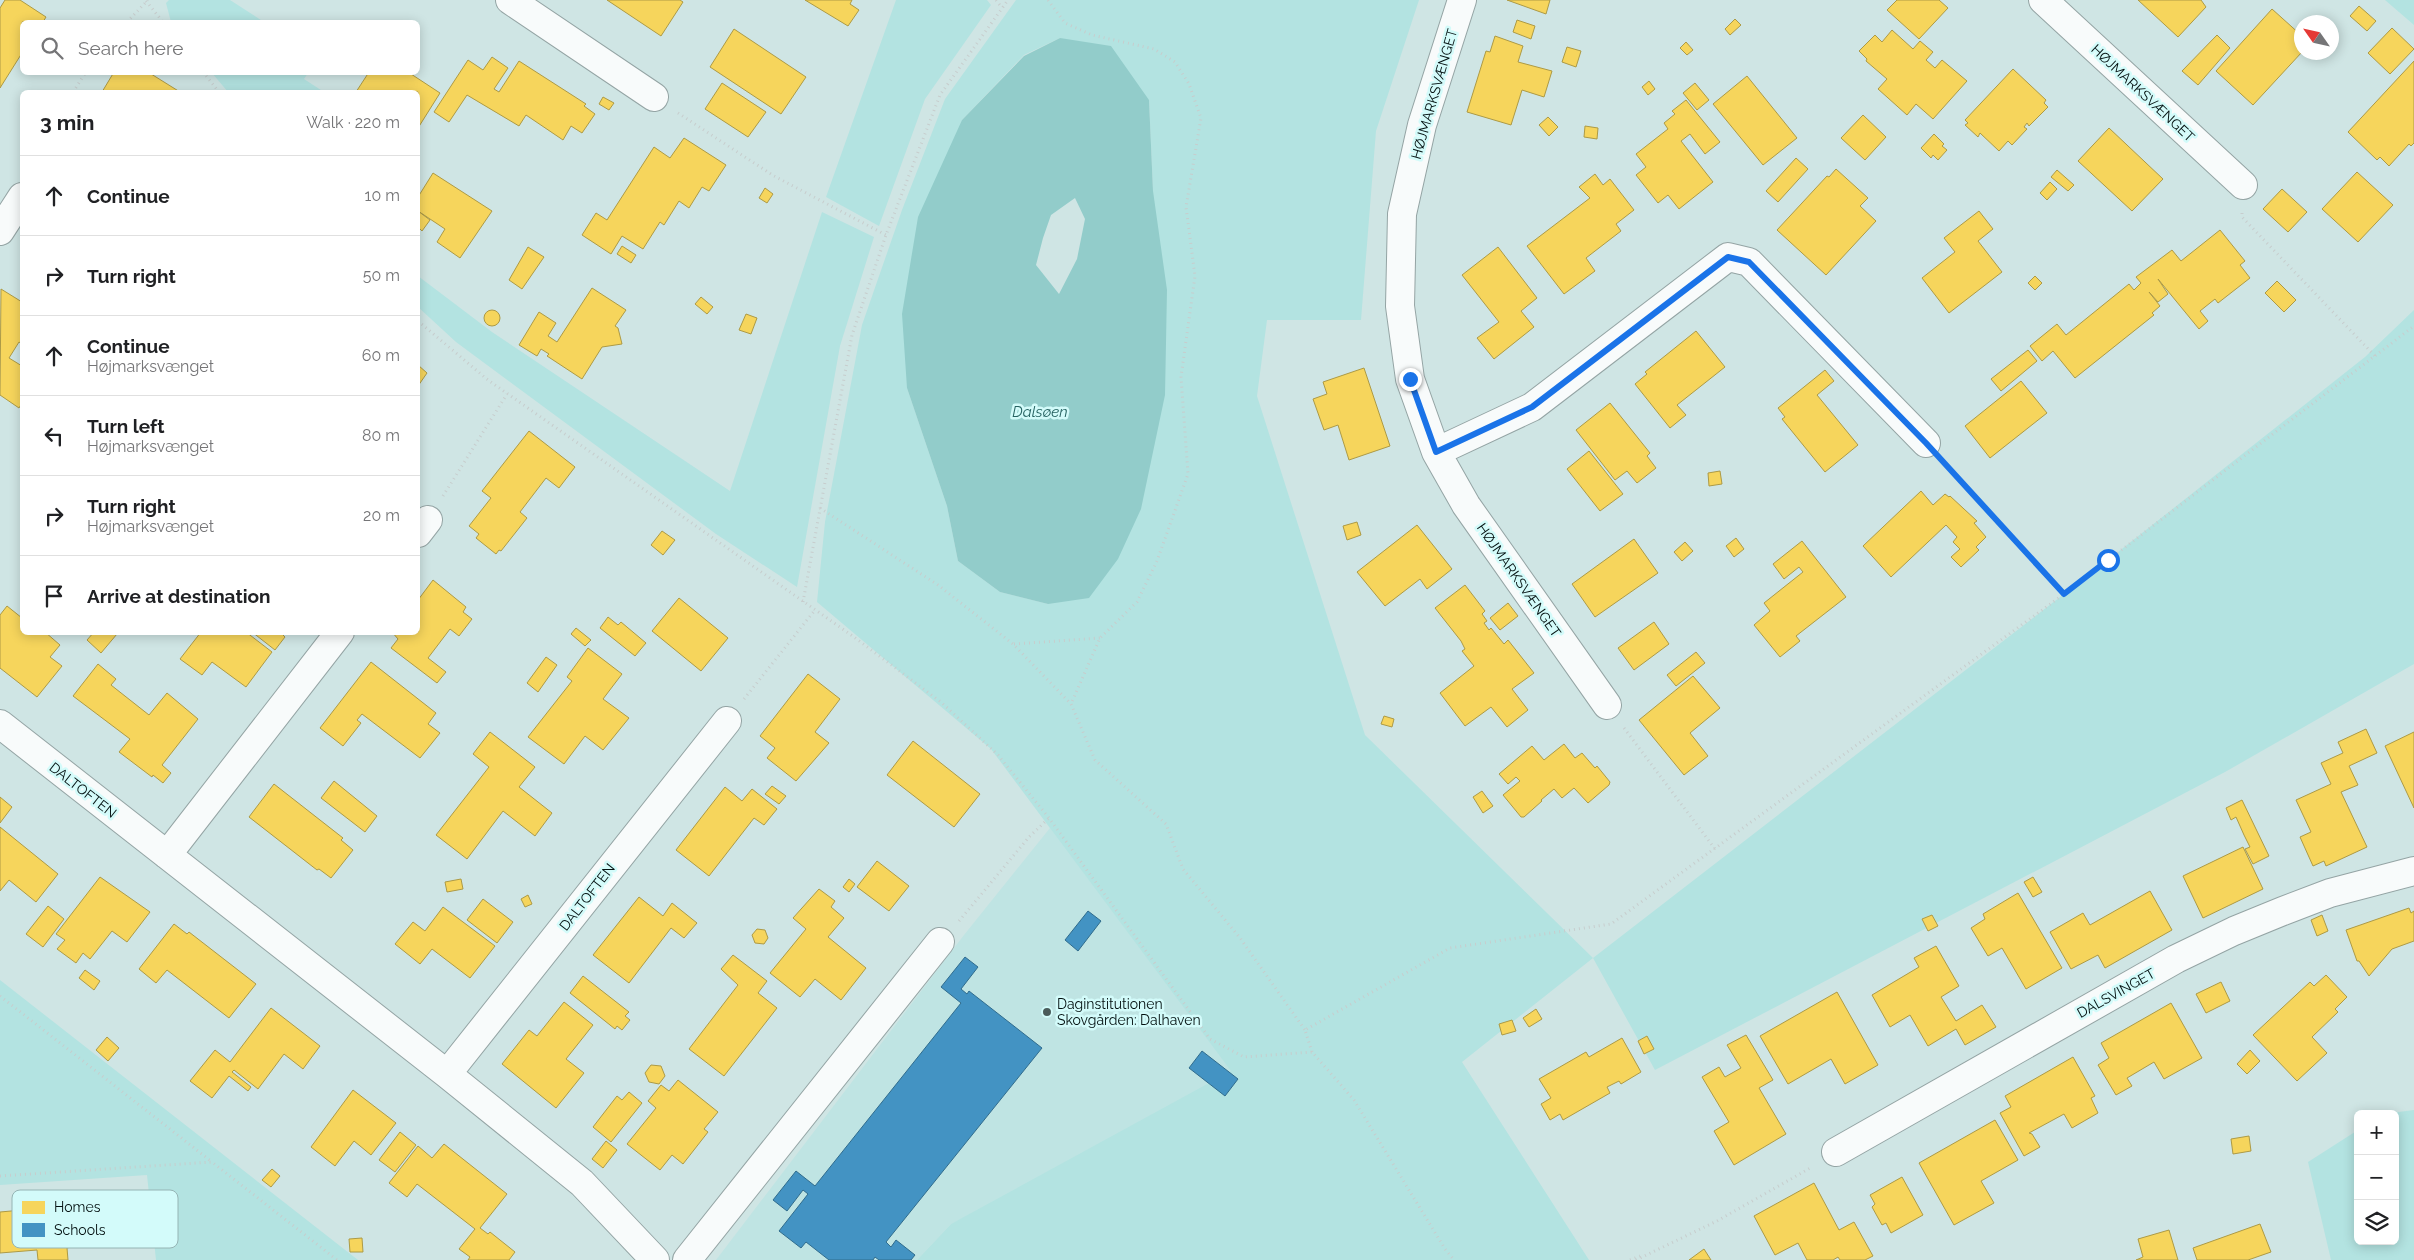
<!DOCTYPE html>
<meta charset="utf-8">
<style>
:root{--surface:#fff;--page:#f2f2f2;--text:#202124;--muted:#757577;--line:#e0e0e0}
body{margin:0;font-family:Raleway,sans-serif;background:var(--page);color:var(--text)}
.controls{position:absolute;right:15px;bottom:15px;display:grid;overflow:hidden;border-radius:8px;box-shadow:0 2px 12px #0003}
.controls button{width:45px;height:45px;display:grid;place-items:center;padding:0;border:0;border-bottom:1px solid var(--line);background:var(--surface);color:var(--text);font:25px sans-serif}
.compass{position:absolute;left:2294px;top:15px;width:45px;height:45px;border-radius:50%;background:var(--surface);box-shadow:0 2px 12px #0003;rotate:304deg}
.stop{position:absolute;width:15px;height:15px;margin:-11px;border:4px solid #1a73e8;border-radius:50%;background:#fff}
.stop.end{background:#1a73e8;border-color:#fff;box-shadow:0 1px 5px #0008}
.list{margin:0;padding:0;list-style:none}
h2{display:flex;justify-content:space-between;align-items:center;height:65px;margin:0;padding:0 20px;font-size:21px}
h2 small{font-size:16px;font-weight:400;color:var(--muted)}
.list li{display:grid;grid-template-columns:32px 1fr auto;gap:15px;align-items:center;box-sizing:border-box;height:80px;padding:0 20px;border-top:1px solid var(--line)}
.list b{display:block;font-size:19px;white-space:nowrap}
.list p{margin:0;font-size:16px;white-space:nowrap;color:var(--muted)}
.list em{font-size:16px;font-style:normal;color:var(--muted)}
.icon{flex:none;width:28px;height:28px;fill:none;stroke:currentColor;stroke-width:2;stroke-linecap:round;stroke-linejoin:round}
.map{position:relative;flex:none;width:2414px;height:1260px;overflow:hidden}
.search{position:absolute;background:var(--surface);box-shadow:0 2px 12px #0003;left:20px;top:20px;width:400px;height:55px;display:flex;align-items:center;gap:12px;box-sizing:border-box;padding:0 18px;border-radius:8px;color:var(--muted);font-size:19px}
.panel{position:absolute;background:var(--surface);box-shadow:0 2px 12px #0003;left:20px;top:90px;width:400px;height:545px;border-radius:8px}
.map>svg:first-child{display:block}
.built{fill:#bfe4e3}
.green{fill:#b3e3e1;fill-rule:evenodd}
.water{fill:#92ccca;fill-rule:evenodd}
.homes{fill:#f6d55c;stroke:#ad9a45}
.schools{fill:#4393c3;stroke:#306c8d}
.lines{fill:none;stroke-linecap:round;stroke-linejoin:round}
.street-casing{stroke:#94a4a4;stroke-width:30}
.path{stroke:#c7cdcd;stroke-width:3;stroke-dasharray:1 4;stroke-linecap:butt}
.street{stroke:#f8fbfb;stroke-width:28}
.route{stroke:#1a73e8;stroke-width:6}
.poi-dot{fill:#4a5b5a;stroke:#d3fbfa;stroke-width:2}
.labels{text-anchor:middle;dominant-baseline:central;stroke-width:5;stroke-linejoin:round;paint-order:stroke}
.street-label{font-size:14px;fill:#031010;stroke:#d3fbfa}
.poi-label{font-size:14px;fill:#031010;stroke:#d3fbfa;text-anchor:start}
.water-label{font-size:15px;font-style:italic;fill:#256261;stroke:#d3fbfa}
.key{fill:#d3fbfa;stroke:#95b4b4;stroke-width:1}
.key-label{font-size:14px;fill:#031010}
</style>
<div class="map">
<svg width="2414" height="1260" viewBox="0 0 2414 1260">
<rect width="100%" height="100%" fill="#cfe5e4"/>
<!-- built -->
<path class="built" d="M1050,828L1245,1089L951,1224L917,1260H716L964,935Z"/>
<!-- green -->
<path class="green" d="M169,0H230L264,22H171L166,3Z
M896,0H987L991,5L925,99L879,226L826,197Z
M1016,0H1419L1376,131L1361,320H1267L1257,396L1365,735L1593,958L2108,560L2365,357L2414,310V664L2225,772L1655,1070L1593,958L1462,1062L1589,1260H917L951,1224L1231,1071L991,749L817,602L825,522L862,325L902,210L945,99ZM1060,38L1149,100L1153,191L1048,604L1000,592L958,561L947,506L907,388L962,120L1024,55Z
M2385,0H2414V25Z
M212,73H308L304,79L324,92H228Z
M822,212L874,237L840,346L797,587L716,534L456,342L418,307V276L492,332L730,491Z
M0,980L358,1260H156L147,1175L0,1185Z
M2414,1110V1260H2331L2308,1162L2358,1130V1241H2395V1114H2383Z"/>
<!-- water -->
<path class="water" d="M1060,38L1111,46L1149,100L1153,191L1167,290L1165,395L1141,509L1118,559L1089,598L1048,604L1000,592L958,561L947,506L907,388L902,314L918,217L962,120L1024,56ZM1075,198L1085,219L1077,259L1059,294L1036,265L1043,238L1051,215Z"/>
<!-- homes -->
<path class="homes" d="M5,0H20L46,17L43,22H22V53L0,88V8Z
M607,0H680L683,2L661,36Z
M805,0H852L850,4L859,10L848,26Z
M1507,0H1550L1546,14Z
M1897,0H1939L1948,8L1919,39L1887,10Z
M2138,0H2201L2206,7L2178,37Z
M2359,6L2376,21L2367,31L2350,16Z
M2272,9L2302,36V52L2253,105L2216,71Z
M1735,19L1741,25L1730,35L1725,29Z
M1517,20L1535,26L1531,39L1513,32Z
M2392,28L2414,49L2390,74L2368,53Z
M734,29L806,77L781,114L710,67Z
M1892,30L1913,49L1920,41L1933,52L1926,60L1935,68L1942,60L1967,81L1933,119L1916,104L1907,115L1878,89L1887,79L1866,61L1867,59L1859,51L1875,35L1882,42Z
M2217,35L2230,48L2198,85L2182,71Z
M1495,36L1523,46L1518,62L1552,71L1544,97L1522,90L1511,125L1467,112L1486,51L1490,52Z
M1686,42L1693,50L1687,55L1680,48Z
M1567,47L1581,51L1576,67L1562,62Z
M492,57L508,68L494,89L499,92L519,61L586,104L584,106L595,114L582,133L571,126L563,140L526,115L519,126L467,95L449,122L434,112L468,60L483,70Z
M2414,61V143L2411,146L2409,144L2389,166L2380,157L2377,160L2348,132Z
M2013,69L2046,100L2044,103L2048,107L2029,126L2027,123L2024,127L2027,129L2012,145L2008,141L1999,151L1980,133L1978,137L1965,125L1968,123L1965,120Z
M114,72H148L180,92H102Z
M369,72H408L440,93L418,128V92H356Z
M1747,76L1797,138L1763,165L1713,104Z
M1649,81L1655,89L1648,95L1642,87Z
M722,83L766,112L748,137L705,109Z
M1695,83L1709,100L1697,110L1683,93Z
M603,97L614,103L609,110L599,104Z
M1686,100L1720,142L1705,154L1690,134L1681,141L1713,182L1679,209L1668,195L1658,203L1636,175L1646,167L1636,154L1668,129L1664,123L1675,114L1672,111Z
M1863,115L1886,137L1865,160L1841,138Z
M1548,117L1558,127L1549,136L1539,125Z
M1585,126L1598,128L1597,139L1584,137Z
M2109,128L2163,179L2132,211L2078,161Z
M1934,134L1944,144L1942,146L1947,150L1938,160L1933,155L1931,158L1921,148Z
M684,138L726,165L709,191L702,187L689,208L679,201L664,225L660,222L643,249L622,236L611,254L582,235L596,213L607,220L654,147L670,158Z
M1796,158L1808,169L1778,202L1766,191Z
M1836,169L1868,198L1860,206L1876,221L1826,275L1777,230L1827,176L1829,177Z
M2057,170L2074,185L2068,191L2051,177Z
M2357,172L2393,205L2358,242L2322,209Z
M433,173L492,211L460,258L437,242L445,229L418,211V197Z
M1595,174L1603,185L1610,179L1634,210L1616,224L1621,231L1586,258L1595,271L1564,294L1527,246L1590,198L1579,187Z
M2050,182L2057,189L2047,200L2040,193Z
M765,188L773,194L767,203L759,198Z
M2282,189L2307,212L2288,232L2263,209Z
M418,211L430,220L422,231L418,227Z
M1979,211L1993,229L1978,241L2002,272L1949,313L1922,278L1955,252L1944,238Z
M2220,230L2245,261L2240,265L2250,278L2218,303L2215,299L2200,311L2208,321L2199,329L2158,279L2168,294L2158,302L2149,292L2160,306L2152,313L2154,315L2075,378L2053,351L2042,361L2030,346L2057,324L2066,335L2129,284L2134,290L2141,283L2136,277L2172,250L2181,261Z
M622,246L636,255L631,263L617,254Z
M528,247L544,257L522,289L509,280Z
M1498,247L1537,298L1521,311L1534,327L1494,359L1477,338L1499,322L1462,275Z
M2035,276L2042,283L2035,290L2028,283Z
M2277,281L2296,300L2284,312L2265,293Z
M592,288L626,310L615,326L618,328L622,344L602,347L582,379L547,356L549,354L541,349L537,356L519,345L539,312L556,323L548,336L557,342Z
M1,289L22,302V344L19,342L9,358L22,366V403L19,408L0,395Z
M701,297L713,307L707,314L695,304Z
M484 318a8 8 0 1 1 16 0a8 8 0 1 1-16 0Z
M746,314L757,318L751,334L739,330Z
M1696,331L1725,367L1677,405L1686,415L1670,428L1635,384L1647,374L1645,372Z
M2028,350L2037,361L2001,391L1991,379Z
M418,365L427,373L418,386Z
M1364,368L1390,446L1349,460L1338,425L1324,430L1313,399L1327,394L1323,382Z
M1825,370L1834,381L1817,395L1858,445L1825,472L1782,419L1785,417L1778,408Z
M2021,381L2047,413L1990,458L1965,426Z
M1610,403L1650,453L1647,456L1656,468L1637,483L1627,471L1615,480L1576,430Z
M529,431L575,467L559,488L546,478L520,512L527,518L501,551L499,550L496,554L476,538L479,534L469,526L491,498L482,491Z
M1589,451L1623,494L1600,511L1567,469Z
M1720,471L1722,484L1709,486L1708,473Z
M1921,491L1933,505L1945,494L1949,497L1950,496L1977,521L1974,523L1986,537L1976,547L1979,550L1961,567L1951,557L1960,549L1953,542L1957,537L1946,525L1891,577L1863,546Z
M1357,522L1361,535L1347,540L1343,526Z
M1417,525L1452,569L1427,589L1420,579L1385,606L1357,572Z
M662,531L675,540L663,555L651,545Z
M1736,538L1744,549L1734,557L1726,546Z
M1634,539L1658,573L1595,617L1572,584Z
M1802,541L1846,597L1796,636L1800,641L1780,657L1754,625L1770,611L1764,603L1803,572L1799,567L1784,579L1773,564Z
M1685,542L1693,551L1682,561L1674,552Z
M433,580L466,607L463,612L472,619L459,636L450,629L428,658L446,672L437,683L391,648L398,639L392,632H418V600Z
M1465,585L1485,611L1482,614L1487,621L1484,623L1489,630L1491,628L1504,644L1508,640L1534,673L1512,689L1528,710L1507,727L1491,707L1465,726L1440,693L1474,666L1462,651L1465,649L1461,641L1435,608Z
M679,598L728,638L701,671L652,631Z
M1508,603L1518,616L1500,630L1490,618Z
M7,606L22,618V632H45L60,645L50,657L62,666L37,697L0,668V615Z
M608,617L618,625L621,622L646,643L635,656L600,628Z
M1654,622L1669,644L1634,670L1618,648Z
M576,628L591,640L585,646L571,634Z
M94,632H116L117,634L101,653L87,640Z
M201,632H246L272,652L246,687L212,662L202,675L180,659Z
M252,632H280L285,637L275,650Z
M588,648L622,674L603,699L629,718L603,750L585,736L564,764L528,737L572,681L567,677Z
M1696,652L1705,663L1676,686L1667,675Z
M546,657L557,665L538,692L527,683Z
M371,662L436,713L428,724L440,733L420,758L362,714L357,720L361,723L343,746L320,728Z
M98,664L116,679L111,685L149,715L167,693L198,719L162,765L171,773L163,783L153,775L152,777L119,752L130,739L73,696Z
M808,674L840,699L815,732L829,743L796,781L767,758L775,748L760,736Z
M1693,676L1720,708L1690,733L1708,756L1684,775L1639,720Z
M1384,716L1394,719L1392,727L1381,724Z
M2366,729L2377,753L2349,766L2358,785L2341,792L2367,847L2326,866L2324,861L2313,866L2300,837L2311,832L2296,800L2331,784L2321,763L2343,753L2338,742Z
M490,732L535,767L519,787L552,813L535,836L503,811L467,859L436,835L489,767L473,754Z
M2414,732V808L2385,746Z
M913,741L980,794L954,827L887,775Z
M1564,744L1575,758L1582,753L1595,768L1597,766L1610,782L1609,785L1588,803L1574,788L1562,798L1554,789L1541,800L1542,801L1524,817H1521L1503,795L1520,781L1516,777L1508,784L1499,774L1532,746L1544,760Z
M334,781L377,816L365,832L321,798Z
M274,784L343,838L341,840L353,850L331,878L319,869L317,870L249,817Z
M772,786L786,796L779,804L765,794Z
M725,787L742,801L752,789L777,809L764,825L754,818L709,876L676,850Z
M1482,791L1493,806L1483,813L1473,797Z
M0,797L12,807L0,823Z
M2242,800L2269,856L2253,864L2245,849L2250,847L2244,835L2236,817L2231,820L2226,808Z
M0,827L58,874L36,902L9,880L0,891Z
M2243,847L2263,889L2203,918L2183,876Z
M877,861L909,886L889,911L857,887Z
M100,877L150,912L127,942L112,931L90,959L83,953L76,963L57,949L65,940L56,934Z
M2033,877L2042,892L2033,897L2024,882Z
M461,879L463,889L447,892L445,882Z
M849,879L855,884L849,892L843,887Z
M819,889L835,901L831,907L844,918L828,937L866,968L841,1000L815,979L800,997L770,973L806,929L793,918Z
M2150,891L2172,930L2105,968L2098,955L2071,969L2050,932L2083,913L2090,925Z
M2018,893L2062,968L2026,989L2002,948L1988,956L1971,928L1985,919L1983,914Z
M528,895L532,904L525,907L521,899Z
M639,897L663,916L672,903L697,923L684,938L671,928L629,983L593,955Z
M483,899L513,922L497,943L467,920Z
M48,906L64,919L43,947L26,934Z
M443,907L495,946L470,978L432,949L420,964L395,944L413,922L425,931Z
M2409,908L2411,913L2414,911V941L2392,949L2369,976L2359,961H2357L2346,930Z
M1932,915L1938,926L1928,931L1922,919Z
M2322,915L2328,931L2317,936L2311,920Z
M174,924L187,934L189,932L256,984L229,1018L167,970L156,983L139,969Z
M757,929L765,930L768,938L764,944L755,943L752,935Z
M1936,946L1959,986L1941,997L1956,1021L1982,1005L1996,1027L1965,1045L1956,1029L1928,1046L1910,1015L1890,1027L1872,995L1919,967L1914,958Z
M733,955L767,981L758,993L777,1008L724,1076L689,1049L738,985L721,969Z
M85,970L100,981L94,990L79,978Z
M2326,975L2347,997L2335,1009L2338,1012L2312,1037L2327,1053L2297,1081L2253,1035L2310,982L2314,986Z
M583,976L629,1012L625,1016L630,1020L622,1030L617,1026L615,1029L570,993Z
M2221,982L2230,1001L2206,1013L2196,994Z
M1837,992L1878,1065L1845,1084L1831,1059L1788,1084L1760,1036Z
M564,1002L593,1025L566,1059L584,1073L556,1108L502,1064L529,1030L537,1036Z
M2171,1003L2202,1058L2164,1079L2154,1062L2127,1078L2132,1086L2116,1095L2098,1065L2109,1058L2101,1043Z
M271,1008L320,1046L303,1069L284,1054L258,1089L234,1070L232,1072L251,1087L248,1091L229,1076L212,1098L190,1081L215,1050L230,1062Z
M1536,1009L1542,1019L1529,1027L1523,1018Z
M1512,1020L1516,1031L1502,1035L1499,1024Z
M1746,1035L1773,1080L1759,1088L1786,1134L1734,1165L1714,1131L1729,1122L1702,1077L1719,1067L1725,1077L1741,1068L1727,1045Z
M1647,1036L1654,1049L1644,1054L1638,1041Z
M107,1037L119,1048L108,1061L96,1050Z
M1622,1038L1641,1072L1621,1084L1619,1081L1607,1087L1610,1093L1563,1120L1560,1114L1550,1120L1541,1104L1551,1098L1539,1079L1586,1052L1589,1057Z
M2250,1050L2260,1061L2247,1074L2237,1064Z
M2073,1057L2095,1096L2091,1098L2098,1113L2072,1128L2064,1114L2029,1133L2032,1134L2040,1147L2024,1156L2000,1113L2011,1107L2005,1096Z
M651,1065L661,1066L665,1076L659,1084L649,1082L645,1073Z
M678,1080L718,1112L704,1129L708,1132L683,1164L672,1155L660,1170L627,1144L656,1108L648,1101L661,1085L669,1091Z
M353,1090L396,1123L371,1155L354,1141L335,1166L311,1147Z
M629,1092L642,1103L611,1142L593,1127L617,1096L622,1100Z
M1995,1120L2018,1160L1981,1181L1994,1203L1954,1225L1919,1163Z
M400,1132L416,1145L395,1172L379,1160Z
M2249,1136L2251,1151L2233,1154L2231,1139Z
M606,1141L617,1150L603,1168L592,1159Z
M444,1144L507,1194L480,1228L488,1234L490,1232L515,1252L509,1260H468L470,1257L459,1249L475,1229L417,1184L407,1197L389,1183L418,1146L432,1158Z
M272,1169L280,1176L271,1187L262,1180Z
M1902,1177L1923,1215L1891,1233L1886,1223L1882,1225L1872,1207L1875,1204L1870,1195Z
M1814,1183L1839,1230L1854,1222L1873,1256L1865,1260H1840L1838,1257L1833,1260H1807L1798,1243L1775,1255L1754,1216Z
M67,1206L71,1247L67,1248L68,1260H38L37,1250L0,1253V1212Z
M2260,1224L2271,1252L2248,1260H2197L2193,1248Z
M2169,1230L2178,1260H2136L2143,1257L2138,1239Z
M362,1238L363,1252H350L349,1239Z
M1704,1249L1711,1260H1689Z"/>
<!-- schools -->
<path class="schools" d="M1088,911L1101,921L1078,951L1065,940Z
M965,957L978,967L961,989L967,994L969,991L1042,1048L886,1242L891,1247L896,1240L915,1255L911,1260H879L875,1257L873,1260H829L806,1242L801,1248L779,1231L808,1194L803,1190L787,1211L773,1200L796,1171L815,1186L961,1003L941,987Z
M1202,1051L1238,1079L1225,1096L1189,1068Z"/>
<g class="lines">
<!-- street casing -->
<g class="street-casing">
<path id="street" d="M510,0L654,97
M1462,0L1422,125L1402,214L1400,306L1410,379L1436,452L1466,505L1607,705
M2043,0L2243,185
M0,231L22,197
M1436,452L1532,407L1728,257L1749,262L1926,443
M418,533L428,520
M0,724L447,1074L582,1183L655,1260
M167,855L340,632
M447,1074L727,721
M1836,1152L2176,959L2234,931L2283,911L2330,893L2414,871
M687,1260L940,942"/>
</g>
<!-- path -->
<path class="path" d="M996,0L1002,8
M1048,0L1065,23L1092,35L1154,49L1175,62L1189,84L1201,118L1186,207L1195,276L1181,377L1188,474L1157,561L1137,602L1100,638L1071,704
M146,1L163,22
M127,22L148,0
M203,72L219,92
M73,92L86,72
M678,113L774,176L886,235
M2242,213V217L2375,356
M418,321L488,380L854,637L941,702L998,755L1049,818L1210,1039L1244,1057L1312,1052L1354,1100L1445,1249L1454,1260
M1945,463L2064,594
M443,496L507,394
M820,508L938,585L1013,644L1071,704L1095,760L1166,824L1183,869L1240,938L1305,1030
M803,602L852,335L886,235L940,95L1008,0
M1014,644L1100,638
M744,699L815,610
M1624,728L1715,849
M959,921L1029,837L1049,818
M0,996L212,1162
M1312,1052L1305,1030L1450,948L1611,924L2064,594L2414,326
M0,1176L212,1162L337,1260
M1630,1260L1640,1256
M1636,1260L1717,1221L1812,1167"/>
<!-- street -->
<use href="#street" class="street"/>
</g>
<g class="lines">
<!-- route -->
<path class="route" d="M1410,379L1436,452L1532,407L1728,257L1749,262L1926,443L2064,594L2108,560"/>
</g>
<!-- markers -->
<circle class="poi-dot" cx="1047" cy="1012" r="5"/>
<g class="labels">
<!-- street labels -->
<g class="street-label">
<text transform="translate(2143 93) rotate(43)">HØJMARKSVÆNGET</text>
<text transform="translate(1434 94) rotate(-74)">HØJMARKSVÆNGET</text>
<text transform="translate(1519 580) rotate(55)">HØJMARKSVÆNGET</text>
<text transform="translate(83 790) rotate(38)">DALTOFTEN</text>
<text transform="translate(587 897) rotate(-52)">DALTOFTEN</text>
<text transform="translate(2116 993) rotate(-29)">DALSVINGET</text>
</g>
<!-- poi labels -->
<g class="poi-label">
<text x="1057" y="1004">Daginstitutionen<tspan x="1057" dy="16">Skovgården: Dalhaven</tspan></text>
</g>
<!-- water labels -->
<g class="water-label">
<text x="1040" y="412">Dalsøen</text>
</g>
</g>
<!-- legend -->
<rect x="12" y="1190" width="166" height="58" rx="8" class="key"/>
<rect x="22" y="1201" width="23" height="13" fill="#f6d55c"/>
<rect x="22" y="1223" width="23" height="14" fill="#4393c3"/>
<g class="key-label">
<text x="54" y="1212">Homes</text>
<text x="54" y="1235">Schools</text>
</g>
</svg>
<div class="controls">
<button>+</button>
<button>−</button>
<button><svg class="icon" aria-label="layers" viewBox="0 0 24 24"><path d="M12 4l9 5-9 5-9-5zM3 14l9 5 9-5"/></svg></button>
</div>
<svg class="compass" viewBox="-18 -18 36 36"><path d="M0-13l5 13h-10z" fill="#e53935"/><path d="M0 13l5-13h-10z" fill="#757577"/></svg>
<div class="stop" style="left:2108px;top:560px"></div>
<div class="stop end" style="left:1410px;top:379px"></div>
<div class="search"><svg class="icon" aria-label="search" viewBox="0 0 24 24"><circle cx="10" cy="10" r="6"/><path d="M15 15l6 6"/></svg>Search here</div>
<section class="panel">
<h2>3 min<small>Walk · 220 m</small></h2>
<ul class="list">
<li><svg class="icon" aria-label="ahead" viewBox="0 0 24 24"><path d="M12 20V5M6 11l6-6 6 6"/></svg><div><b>Continue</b></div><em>10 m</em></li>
<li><svg class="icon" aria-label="right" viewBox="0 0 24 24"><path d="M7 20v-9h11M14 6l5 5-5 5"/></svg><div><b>Turn right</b></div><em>50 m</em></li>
<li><svg class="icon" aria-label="ahead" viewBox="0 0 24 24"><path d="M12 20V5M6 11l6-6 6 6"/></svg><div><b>Continue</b><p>Højmarksvænget</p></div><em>60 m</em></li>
<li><svg class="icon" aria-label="left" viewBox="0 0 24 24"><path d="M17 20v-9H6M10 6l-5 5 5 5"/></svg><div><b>Turn left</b><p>Højmarksvænget</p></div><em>80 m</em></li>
<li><svg class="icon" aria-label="right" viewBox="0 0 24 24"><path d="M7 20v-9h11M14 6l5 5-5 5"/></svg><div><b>Turn right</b><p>Højmarksvænget</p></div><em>20 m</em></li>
<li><svg class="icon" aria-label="arrive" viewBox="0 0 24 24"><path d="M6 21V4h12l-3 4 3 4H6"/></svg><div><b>Arrive at destination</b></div></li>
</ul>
</section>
</div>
